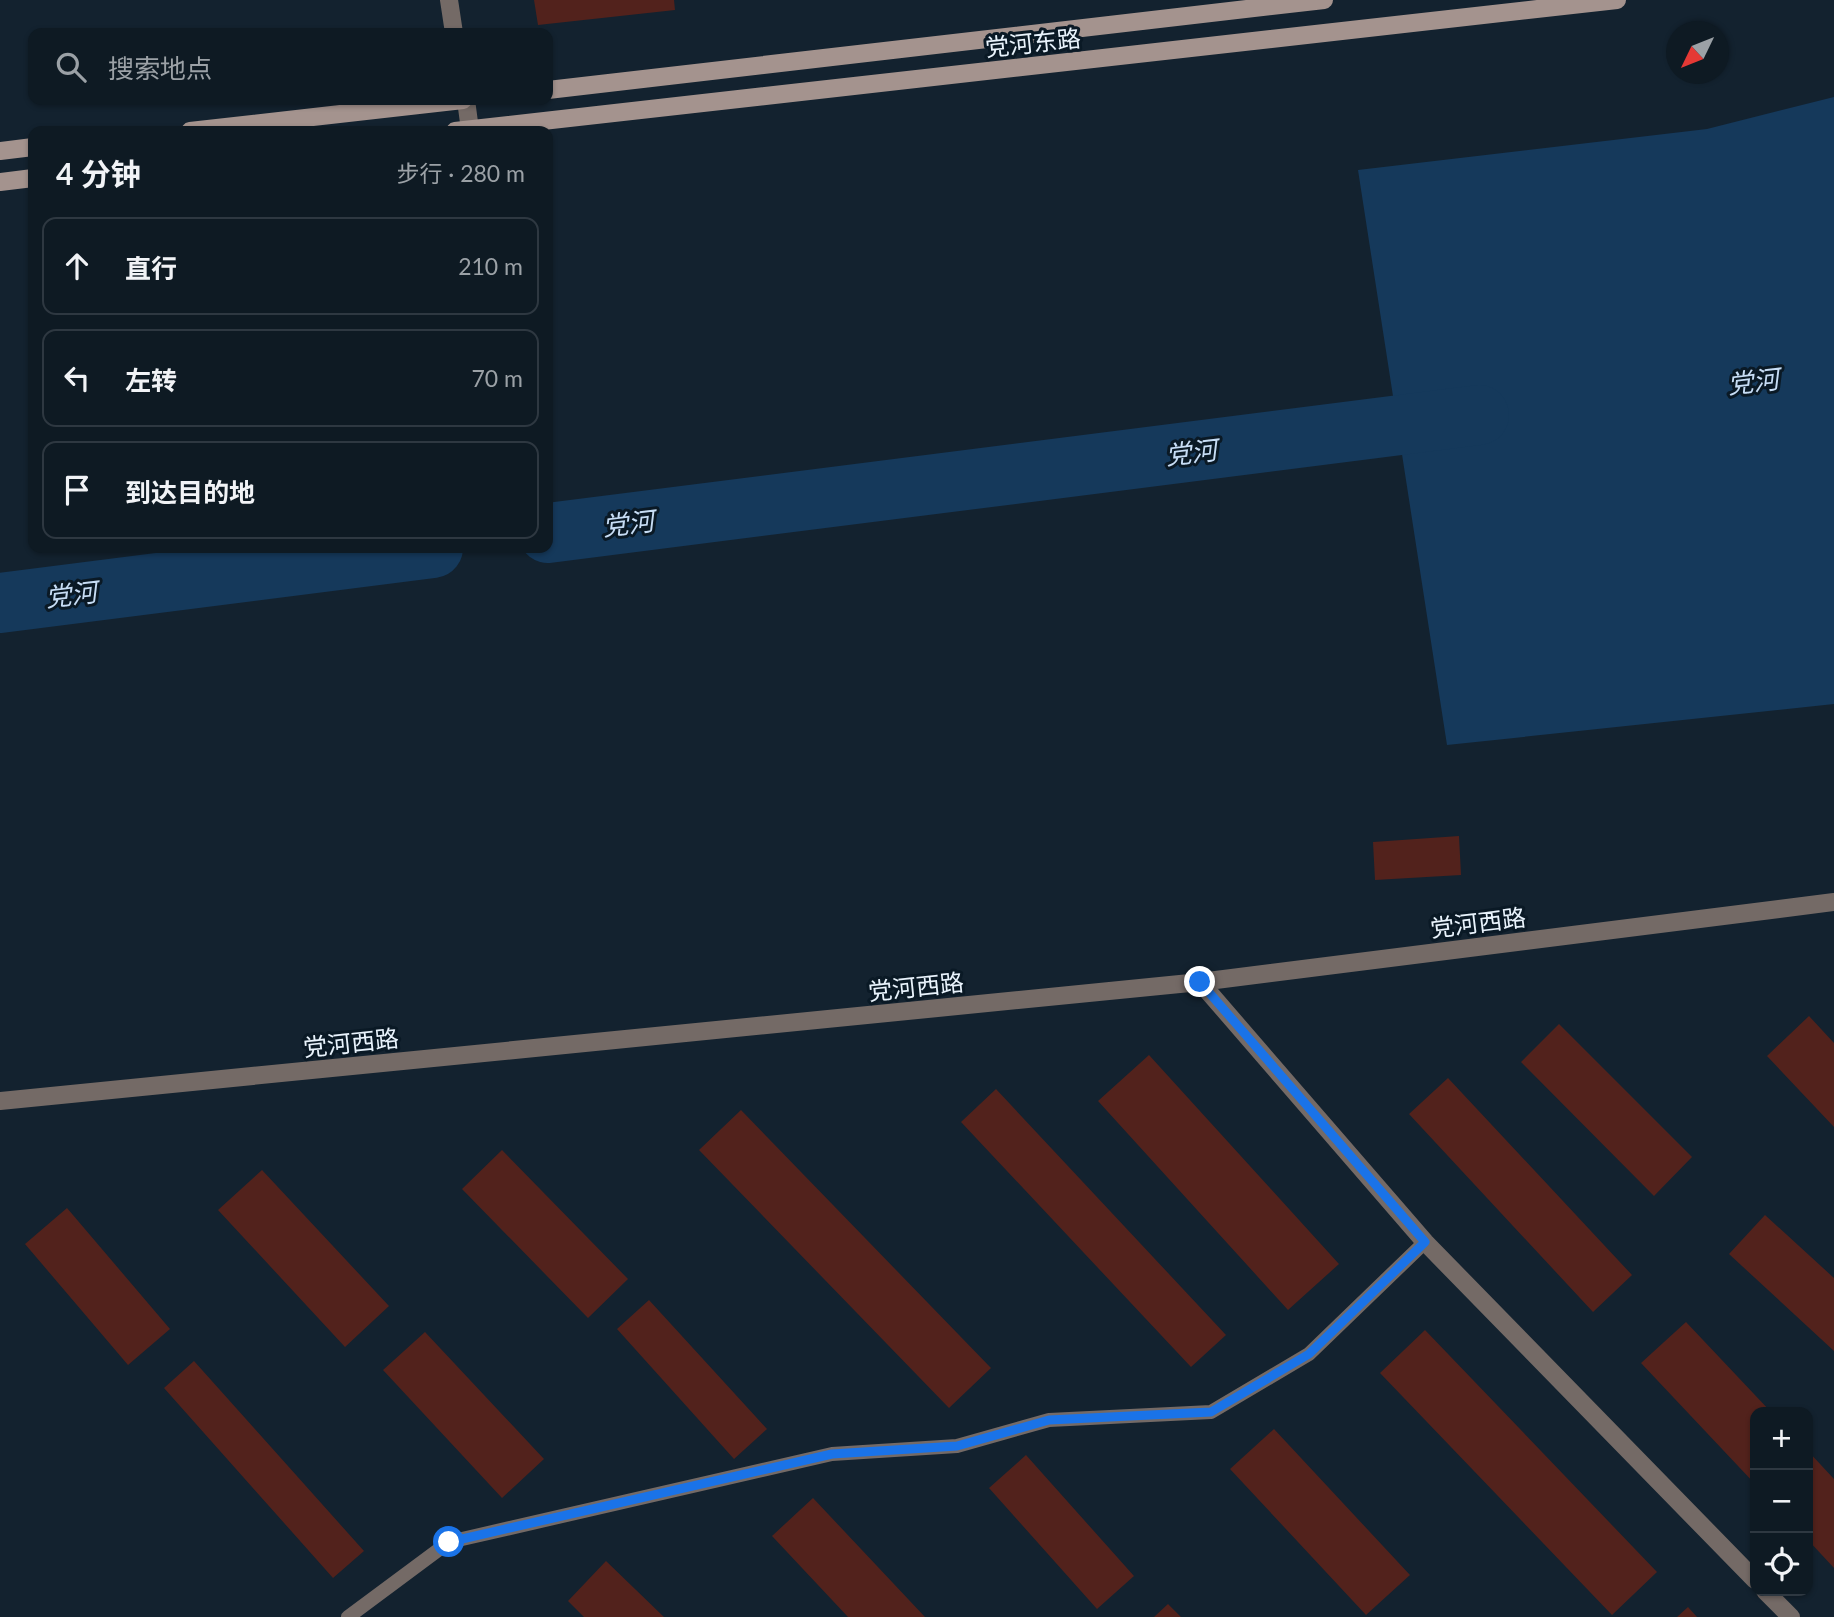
<!DOCTYPE html>
<html lang="zh">
<meta charset="utf-8">
<style>
:root{--surface:#0e1a23;--page:#1c2730;--text:#f1f3f6;--muted:#9ba1a6;--line:#2e3841}
body{margin:0;font-family:Lato,"Noto Sans SC",sans-serif;background:var(--page);color:var(--text)}
.controls{position:absolute;right:21px;bottom:21px;display:grid;overflow:hidden;border-radius:14px;box-shadow:0 2px 5px #0004}
.controls button{width:63px;height:63px;display:grid;place-items:center;padding:0;border:0;border-bottom:2px solid var(--line);background:var(--surface);color:var(--text);font:35px sans-serif}
.compass{position:absolute;left:1666px;top:21px;width:63px;height:63px;border-radius:50%;background:var(--surface);box-shadow:0 2px 5px #0004;rotate:227deg}
.stop{position:absolute;width:21px;height:21px;margin:-16px;border:5px solid #1a73e8;border-radius:50%;background:#fff}
.stop.end{background:#1a73e8;border-color:#fff;box-shadow:0 2px 7px #0008}
.list{margin:0;padding:0;list-style:none}
h2{display:flex;justify-content:space-between;align-items:center;height:91px;margin:0;padding:0 28px;font-size:30px}
h2 small{font-size:23px;font-weight:400;color:var(--muted)}
.list li{display:grid;grid-template-columns:46px 1fr auto;gap:21px;align-items:center;box-sizing:border-box;height:98px;margin:0 14px 14px;padding:0 14px;border:2px solid var(--line);border-radius:14px}
.list b{display:block;font-size:26px;white-space:nowrap}
.list em{font-size:23px;font-style:normal;color:var(--muted)}
.icon{flex:none;width:38px;height:38px;fill:none;stroke:currentColor;stroke-width:2;stroke-linecap:round;stroke-linejoin:round}
.map{position:relative;flex:none;width:1834px;height:1617px;overflow:hidden}
.search{position:absolute;background:var(--surface);box-shadow:0 2px 5px #0004;left:28px;top:28px;width:525px;height:77px;display:flex;align-items:center;gap:18px;box-sizing:border-box;padding:0 24px;border-radius:14px;color:var(--muted);font-size:26px}
.panel{position:absolute;background:var(--surface);box-shadow:0 2px 5px #0004;left:28px;top:126px;width:525px;height:427px;border-radius:14px}
.map>svg:first-child{display:block}
.water{fill:#15395b}
.lines{fill:none;stroke-linecap:round;stroke-linejoin:round}
.river{stroke:#15395b;stroke-width:60}
.building{fill:#52221c}
.service{stroke:#746a66;stroke-width:14}
.minor{stroke:#746a66;stroke-width:18}
.tertiary{stroke:#746a66;stroke-width:18}
.secondary{stroke:#a4938e;stroke-width:18}
.route{stroke:#1a73e8;stroke-width:9}
.labels{text-anchor:middle;dominant-baseline:central;stroke-width:6;stroke-linejoin:round;paint-order:stroke}
.street-label{font-size:24px;fill:#e9f3fc;stroke:#0a1925}
.water-label{font-size:26px;font-style:italic;fill:#c7ddf5;stroke:#0a1925}
</style>
<div class="map">
<svg width="1834" height="1617" viewBox="0 0 1834 1617">
<rect width="100%" height="100%" fill="#13222f"/>
<!-- water -->
<path class="water" d="M1834,97V704L1447,745L1358,170L1707,129Z"/>
<g class="lines">
<!-- river -->
<path class="river" d="M548,533L1479,415
M0,603L433,548"/>
</g>
<!-- building -->
<path class="building" d="M534,0H674L675,10L538,25Z
M1459,836L1461,875L1375,880L1373,842Z
M1809,1016L1834,1043V1127L1767,1056Z
M1559,1024L1692,1157L1654,1196L1521,1062Z
M1149,1055L1339,1264L1288,1310L1098,1101Z
M1448,1078L1632,1275L1593,1312L1409,1114Z
M996,1089L1226,1335L1191,1367L961,1122Z
M741,1110L991,1368L949,1408L699,1150Z
M502,1150L628,1279L588,1318L462,1189Z
M262,1170L389,1306L345,1347L218,1210Z
M67,1208L170,1329L128,1365L25,1244Z
M1765,1215L1834,1278V1351L1729,1254Z
M649,1300L767,1429L734,1459L617,1329Z
M1686,1322L1771,1412H1755V1484L1641,1363Z
M1425,1330L1657,1572L1612,1615L1380,1373Z
M425,1332L544,1459L502,1498L383,1370Z
M194,1361L364,1551L333,1578L164,1388Z
M1274,1429L1410,1575L1366,1615L1230,1469Z
M1808,1451L1834,1479V1568L1808,1540Z
M1026,1455L1134,1576L1097,1609L989,1488Z
M813,1498L925,1617H848L772,1536Z
M606,1561L664,1617H584L568,1601Z
M1168,1604L1181,1617H1154Z
M1688,1607L1697,1617H1677Z"/>
<g class="lines">
<!-- service -->
<path class="service" d="M348,1617L449,1542L832,1454L957,1446L1049,1420L1211,1412L1309,1354L1425,1242"/>
<!-- minor -->
<path class="minor" d="M449,0L454,33
M466,100L470,130"/>
<!-- tertiary -->
<path class="tertiary" d="M1200,982L1425,1242L1755,1580
M0,1101L1200,982L1834,902
M1765,1591L1791,1617"/>
<!-- secondary -->
<path class="secondary" d="M548,90L1324,0
M190,131L463,100
M455,131L1617,0
M0,151L33,147
M0,182L33,178"/>
</g>
<g class="lines">
<!-- route -->
<path class="route" d="M449,1542L832,1454L957,1446L1049,1420L1211,1412L1309,1354L1425,1242L1200,982"/>
</g>
<g class="labels">
<!-- street labels -->
<g class="street-label">
<text transform="translate(1033 42) rotate(-6)">党河东路</text>
<text transform="translate(1478 922) rotate(-7)">党河西路</text>
<text transform="translate(916 986) rotate(-6)">党河西路</text>
<text transform="translate(351 1042) rotate(-6)">党河西路</text>
</g>
<!-- water labels -->
<g class="water-label">
<text transform="translate(1753 381) rotate(-7)">党河</text>
<text transform="translate(1191 452) rotate(-7)">党河</text>
<text transform="translate(628 523) rotate(-7)">党河</text>
<text transform="translate(71 594) rotate(-7)">党河</text>
</g>
</g>
</svg>
<div class="controls">
<button>+</button>
<button>−</button>
<button><svg class="icon" aria-label="locate" viewBox="0 0 24 24"><circle cx="12" cy="12" r="6"/><path d="M12 2v4M12 18v4M2 12h4M18 12h4"/></svg></button>
</div>
<svg class="compass" viewBox="-18 -18 36 36"><path d="M0-13l5 13h-10z" fill="#e53935"/><path d="M0 13l5-13h-10z" fill="#9ba1a6"/></svg>
<div class="stop" style="left:449px;top:1542px"></div>
<div class="stop end" style="left:1200px;top:982px"></div>
<div class="search"><svg class="icon" aria-label="search" viewBox="0 0 24 24"><circle cx="10" cy="10" r="6"/><path d="M15 15l6 6"/></svg>搜索地点</div>
<section class="panel">
<h2>4 分钟<small>步行 · 280 m</small></h2>
<ul class="list">
<li><svg class="icon" aria-label="ahead" viewBox="0 0 24 24"><path d="M12 20V5M6 11l6-6 6 6"/></svg><div><b>直行</b></div><em>210 m</em></li>
<li><svg class="icon" aria-label="left" viewBox="0 0 24 24"><path d="M17 20v-9H6M10 6l-5 5 5 5"/></svg><div><b>左转</b></div><em>70 m</em></li>
<li><svg class="icon" aria-label="arrive" viewBox="0 0 24 24"><path d="M6 21V4h12l-3 4 3 4H6"/></svg><div><b>到达目的地</b></div></li>
</ul>
</section>
</div>
